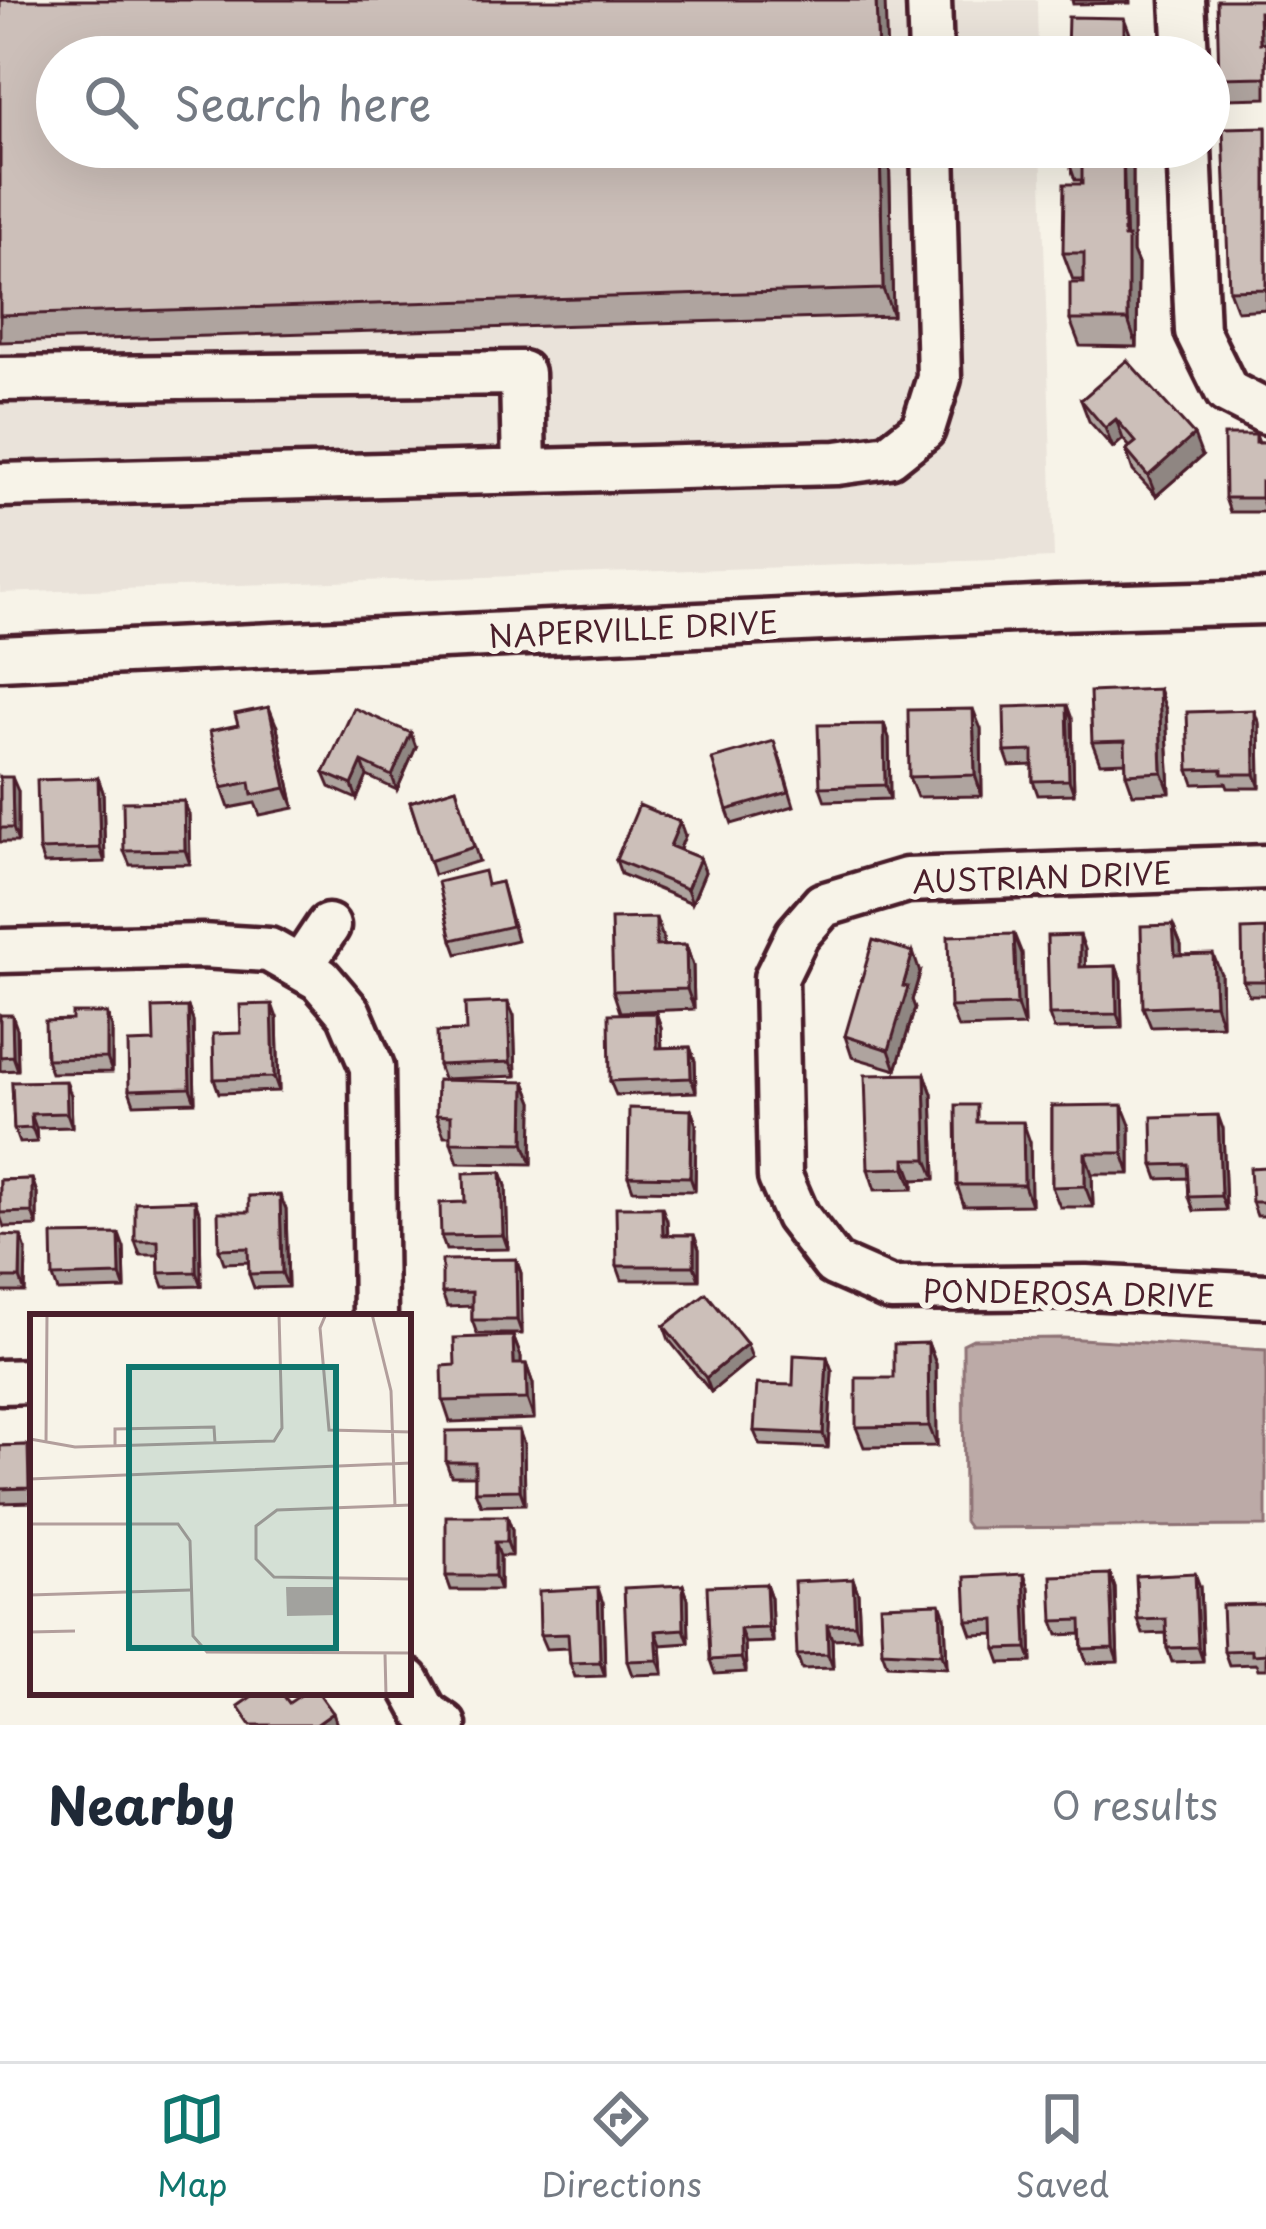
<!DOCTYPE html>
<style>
:root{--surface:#fff;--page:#f6f6f7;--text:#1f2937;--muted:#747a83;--line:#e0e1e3;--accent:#0f766e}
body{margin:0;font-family:"Playpen Sans",sans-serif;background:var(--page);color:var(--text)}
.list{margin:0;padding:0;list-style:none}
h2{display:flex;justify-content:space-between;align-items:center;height:156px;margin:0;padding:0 48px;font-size:51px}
h2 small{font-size:39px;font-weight:400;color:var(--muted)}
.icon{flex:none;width:66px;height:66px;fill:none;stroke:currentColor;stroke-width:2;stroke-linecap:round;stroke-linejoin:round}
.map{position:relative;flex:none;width:1266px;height:1725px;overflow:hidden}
.search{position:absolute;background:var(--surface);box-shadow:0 12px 48px #0002;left:36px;right:36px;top:36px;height:132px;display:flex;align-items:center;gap:30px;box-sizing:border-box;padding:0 42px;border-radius:66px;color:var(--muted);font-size:45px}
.sheet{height:336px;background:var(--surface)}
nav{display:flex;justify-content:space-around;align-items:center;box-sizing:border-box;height:168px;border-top:3px solid var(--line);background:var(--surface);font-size:33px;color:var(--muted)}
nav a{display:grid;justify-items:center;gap:6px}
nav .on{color:var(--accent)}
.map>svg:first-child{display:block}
.built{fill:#eae3da}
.water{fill:#bcaaa7;stroke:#8e7275;stroke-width:3}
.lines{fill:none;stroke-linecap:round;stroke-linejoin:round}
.minor-casing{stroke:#4a1f2b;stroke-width:51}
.minor{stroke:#f7f3e8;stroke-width:42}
.wall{fill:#afa49f;stroke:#4a1f2b;stroke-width:3}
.shaded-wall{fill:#8f8682;stroke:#4a1f2b;stroke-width:3}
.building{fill:#ccbfb9;stroke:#4a1f2b;stroke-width:3}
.labels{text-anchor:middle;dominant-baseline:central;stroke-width:12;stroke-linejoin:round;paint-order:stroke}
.street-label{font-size:30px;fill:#4a1f2b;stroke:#f7f3e8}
.inset-road{fill:none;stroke:#b29e9c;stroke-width:3}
.view{fill:#0f766e;fill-opacity:0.15;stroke:#0f766e;stroke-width:6}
.inset-edge{fill:none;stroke:#4a1f2b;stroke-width:6}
</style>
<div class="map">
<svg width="1266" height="1725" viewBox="0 0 1266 1725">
<rect width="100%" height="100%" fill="#f7f3e8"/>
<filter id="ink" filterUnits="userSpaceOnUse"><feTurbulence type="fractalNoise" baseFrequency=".00833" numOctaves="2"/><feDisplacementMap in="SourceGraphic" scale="24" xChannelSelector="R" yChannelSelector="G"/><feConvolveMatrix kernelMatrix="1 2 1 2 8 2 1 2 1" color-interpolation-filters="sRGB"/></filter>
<g filter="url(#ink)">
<!-- built -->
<path class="built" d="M0,0H1037L1038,57H57V147H1041L1054,558L0,593Z"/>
<!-- water -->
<path class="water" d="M1063,1338L1266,1350V1526L969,1528L964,1521L963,1344L973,1339Z"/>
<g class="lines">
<!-- minor casing -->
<g class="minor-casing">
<path id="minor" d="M929,0L931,57
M1183,0L1186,57
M1189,147L1197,331L1227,392L1266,412
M0,379L522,373L524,471
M0,485L837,463L889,456L923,429L939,378L933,147
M0,658L1055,608L1266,602
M1266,867L907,880L823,905L797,935L776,978L780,1177L797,1216L834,1264L891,1289L1086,1287L1266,1296
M0,951L201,946L269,950L320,979L349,1013L372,1067L375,1317
M302,965L328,926
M0,1382L33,1381
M408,1681L425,1712L444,1725"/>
</g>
<!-- minor -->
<use href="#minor" class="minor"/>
</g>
<!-- wall -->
<path class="wall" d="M0,0L889,147L893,316L0,342Z
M1072,0H1130V3L1073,4Z
M1266,0V98L1226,99L1219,78Z
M1266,127V309L1237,311L1229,290Z
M1066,147H1133V252L1138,264L1137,347L1080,346L1070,320L1084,280H1073L1063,253L1082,180H1075L1066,154Z
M1081,400L1202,456L1156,496L1133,471L1126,450L1130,447L1123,439L1113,448L1089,421Z
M1256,435L1259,443H1266V512H1230L1225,498Z
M1159,689L1166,710L1170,793L1133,794L1126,774V762L1100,763L1092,742Z
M1072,719L1074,794L1038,795L1033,781V765L1010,766L1005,752Z
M884,724L889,738L890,799L825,801L820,787Z
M1259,724L1260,788H1228L1226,783L1194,784L1189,770Z
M277,727L294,808L260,815L255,803L229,808L222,788Z
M981,729L982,796L917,797L909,777Z
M416,747L397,790L367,776L357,799L330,787L324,773Z
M779,755L794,806L732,824L727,810Z
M0,777L18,791V842H0Z
M98,778L103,792L105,862L44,864L39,850Z
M456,788L479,861L434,875L410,802Z
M184,801L189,815L190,864L130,865L124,851Z
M685,836L679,850L700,858L705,872L692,903L621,874L616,860Z
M501,882L517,940L457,954L452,940L489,885Z
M1173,925L1181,945V955L1221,974L1222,1025L1151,1027L1143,1007Z
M1266,929V995H1249L1243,981Z
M663,938V946L686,945L693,966L694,1009L620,1012L613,991Z
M1085,949V967L1116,966L1121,980L1122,1028L1054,1029L1049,1015Z
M1022,954L1024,1026L958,1028L950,1007Z
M920,973L912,1000L915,1008L896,1070L852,1057L845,1036Z
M188,1007L193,1021L195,1102L134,1104L129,1090L154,1042Z
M656,1013L661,1027L662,1048L690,1047L695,1061L696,1092L616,1095L610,1081Z
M0,1015L17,1029L18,1070L0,1071Z
M514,1016L516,1076L443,1079L438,1065L466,1031Z
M277,1018L279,1091L219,1093L214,1079L241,1033Z
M72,1020L112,1027V1072L51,1073L46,1059Z
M925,1074L932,1094L935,1179L913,1180V1189L875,1190L868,1169Z
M12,1082L71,1095L72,1127L36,1128L37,1142L19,1143L14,1129Z
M525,1082L533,1102L532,1164L458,1163L451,1142V1136H444L436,1115Z
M1052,1106L1130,1125V1174H1092L1093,1207H1060L1052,1187Z
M691,1110L696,1124L695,1191L633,1190L628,1176Z
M1223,1129L1226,1210L1194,1211L1189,1197L1188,1178L1158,1179L1153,1165Z
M1030,1142L1031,1205L964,1206L957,1185Z
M1266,1167V1216H1257L1252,1202Z
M501,1172L506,1186L508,1249L446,1250L441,1236L465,1202Z
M32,1179L37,1193V1226L4,1227L0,1216V1180Z
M286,1209L288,1287L254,1288L249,1274V1262L224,1263L219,1249L249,1212Z
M200,1214L201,1286L164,1287L159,1273V1255H140L135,1241Z
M667,1221L668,1235H694L699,1249V1280H622L617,1266Z
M0,1235L26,1250L25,1292H0Z
M124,1248L125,1289L58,1291L53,1277Z
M516,1259L521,1273L522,1334H477L472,1320V1306L447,1307L442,1293Z
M664,1326L752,1358L711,1392L669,1340Z
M513,1336L521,1357V1364H526L533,1384L534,1419L450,1422L443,1401L455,1365Z
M928,1343L936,1364L937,1446L864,1447L856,1427L894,1378Z
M827,1357L832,1371L828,1448L760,1445L754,1431L793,1385Z
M524,1444L525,1504L481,1505L475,1491V1476H451L446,1462Z
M28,1445L33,1458V1502L0,1503V1446Z
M507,1516L512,1530V1556H500V1590H451L446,1576Z
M1110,1574L1115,1588L1118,1662L1087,1663L1082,1649L1081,1634L1058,1635L1053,1621Z
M853,1579L858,1593L860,1638L832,1639L833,1668L802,1669L797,1655Z
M766,1584L771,1598L773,1642L745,1643L746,1672L715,1674L710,1660Z
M683,1585L688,1599L689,1643L661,1645L663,1674L632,1675L627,1661Z
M1200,1587L1203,1661L1172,1662L1167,1648L1166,1633L1143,1634L1138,1620Z
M1029,1588L1032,1662L1001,1663L996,1649V1634L972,1635L967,1621Z
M603,1603L605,1676L575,1677L570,1663L569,1648L546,1649L540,1635Z
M1266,1604V1669H1258L1256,1664L1229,1665L1224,1651Z
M945,1617L947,1668L887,1665L882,1651Z"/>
<!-- shaded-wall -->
<path class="shaded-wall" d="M876,0H885L887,57H878Z
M1259,12L1266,31V60L1260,43Z
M1124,18L1134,44V57H1124Z
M880,147H889L893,316L883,289Z
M1123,147H1133V252L1138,264L1137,347L1128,320Z
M1116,419L1123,439L1113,448L1105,428Z
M1194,435L1202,456L1156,496L1148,476Z
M1261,482L1266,496V512L1261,498Z
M1159,689L1166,710L1170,793L1162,772Z
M1067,705L1072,719L1074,794L1069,780Z
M269,707L277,727L294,808L286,788Z
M973,709L981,729L982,796L975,775Z
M1254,710L1259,724L1260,788L1255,774Z
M884,724L889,738L890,799L885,785Z
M411,733L416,747L397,790L392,776Z
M362,762L367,776L357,799L352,785Z
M12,777L18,791V842L13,828Z
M98,778L103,792L105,862L100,848Z
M184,801L189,815L190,864L185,850Z
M680,822L685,836L675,860L670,846Z
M700,858L705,872L692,903L687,889Z
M656,918L663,938L664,967L656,946Z
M1173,925L1181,945L1182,975L1175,955Z
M1014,934L1022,954L1024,1026L1017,1005Z
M1080,935L1085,949L1086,981L1080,967Z
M686,945L693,966L694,1009L687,989Z
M913,952L920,973L912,1000L915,1008L896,1070L889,1050L903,986Z
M1213,954L1221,974L1222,1025L1215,1004Z
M1116,966L1121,980L1122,1028L1117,1014Z
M508,1002L514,1016L516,1076L510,1062Z
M272,1004L277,1018L279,1091L274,1077Z
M188,1007L193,1021L195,1102L190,1088Z
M107,1013L112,1027V1072L107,1058Z
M656,1013L661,1027L662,1062L657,1048Z
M12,1015L17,1029L18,1070L13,1056Z
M690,1047L695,1061L696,1092L691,1078Z
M925,1074L932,1094L935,1179L927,1159Z
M66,1081L71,1095L72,1127L67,1113Z
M525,1082L533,1102L532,1164L524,1143Z
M1122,1105L1130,1125V1174L1123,1153Z
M691,1110L696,1124L695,1191L690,1177Z
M31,1114L36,1128L37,1142L32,1128Z
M1218,1115L1223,1129L1226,1210L1221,1196Z
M1023,1122L1030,1142L1031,1205L1024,1185Z
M1085,1153L1092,1174L1093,1207L1085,1186Z
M905,1159L913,1180V1189L905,1168Z
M501,1172L506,1186L508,1249L503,1235Z
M32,1179L37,1193V1226L32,1212Z
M280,1195L286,1209L288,1287L282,1273Z
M195,1200L200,1214L201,1286L196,1272Z
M662,1207L667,1221L668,1249L663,1235Z
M119,1234L124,1248L125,1289L120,1275Z
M694,1235L699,1249V1280L694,1266Z
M21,1236L26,1250L25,1292L20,1278Z
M516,1259L521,1273L522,1334L517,1320Z
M513,1336L521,1357V1385L514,1364Z
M928,1343L936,1364L937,1446L929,1426Z
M747,1344L752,1358L711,1392L706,1378Z
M827,1357L832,1371L828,1448L823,1434Z
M526,1364L533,1384L534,1419L527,1399Z
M519,1430L524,1444L525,1504L520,1490Z
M28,1445L33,1458V1499L29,1488Z
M507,1516L512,1530V1556L507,1542Z
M495,1542L500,1556V1590L495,1576Z
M1195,1573L1200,1587L1203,1661L1198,1647Z
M1024,1574L1029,1588L1032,1662L1027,1648Z
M1110,1574L1115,1588L1118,1662L1113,1648Z
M853,1579L858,1593L860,1638L855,1624Z
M766,1584L771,1598L773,1642L768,1628Z
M683,1585L688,1599L689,1643L684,1629Z
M598,1588L603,1603L605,1676L600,1662Z
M940,1603L945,1617L947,1668L942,1654Z
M827,1625L832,1639L833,1668L828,1654Z
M740,1629L745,1643L746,1672L741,1658Z
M656,1631L661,1645L663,1674L658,1660Z
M333,1713L337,1725H316Z"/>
<!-- building -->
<path class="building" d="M0,0H876L878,57H57V147H880L883,289L0,315Z
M1217,0H1266V12H1259L1260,43L1266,42V77L1219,78Z
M1068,17L1124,18V57H1053V52H1067Z
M1266,127V289L1229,290L1223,128Z
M1066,147H1123L1124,237H1128V320H1070V283H1084V253H1063L1064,184H1082V154H1066Z
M1127,360L1194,435L1148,476L1126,450L1136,442L1116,419L1105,428L1081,400Z
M1224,435H1256V443H1266V482H1261V498H1225Z
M1159,689L1162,772L1126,774L1125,741L1092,742L1090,692Z
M1067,705L1069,780L1033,781V751L1005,752L1004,707Z
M269,707L286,788L252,795L250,782L222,788L210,731L238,725L235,714Z
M354,708L411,733L392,776L362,762L352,785L324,773Z
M973,709L975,775L909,777L908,710Z
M1254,710L1255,774H1222V769L1189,770L1187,712Z
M884,724L885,785L820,787L818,725Z
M774,741L789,792L727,810L712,759Z
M0,777H12L13,828H0Z
M98,778L100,848L39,850L37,780Z
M456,788L474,847L429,861L410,802Z
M184,801L185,850L124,851L123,802Z
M639,805L680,822L670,846L700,858L687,889L616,860Z
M484,871L487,885L501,882L512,926L452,940L438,882Z
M656,918V946L686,945L687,989L613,991L611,919Z
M1173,925L1175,955L1213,954L1215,1004L1143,1007L1141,926Z
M1266,929V981H1243L1242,930Z
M1014,934L1017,1005L950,1007L948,936Z
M1080,935V967L1116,966L1117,1014L1049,1015L1047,936Z
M873,940L913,952L903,986L908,987L889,1050L845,1036Z
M508,1002L510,1062L438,1065L437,1032L466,1031L465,1004Z
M272,1004L274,1077L214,1079L213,1034L241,1033L240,1005Z
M188,1007L190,1088L129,1090L128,1043L154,1042L153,1008Z
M72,1013H107V1058L46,1059L45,1021L72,1020Z
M656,1013L657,1048L690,1047L691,1078L610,1081L609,1014Z
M0,1015H12L13,1056L0,1057Z
M925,1074L927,1159H905V1168L868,1169L865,1075Z
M437,1080L525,1082L524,1143L451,1142V1116L436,1115Z
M66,1081L67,1113L31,1114L32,1128L14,1129L12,1082Z
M956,1105H977V1122H1023L1024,1185H957Z
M1122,1105L1123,1153H1085V1186L1052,1187V1106Z
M629,1108L691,1110L690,1177L628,1176Z
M1218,1115L1221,1196L1189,1197L1187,1164L1153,1165L1152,1117Z
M1266,1167V1202H1252L1250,1168Z
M501,1172L503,1235L441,1236L440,1203L465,1202L464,1173Z
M32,1179V1212L0,1213V1180Z
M280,1195L282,1273L249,1274L248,1248L219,1249L218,1212H249V1196Z
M195,1200L196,1272L159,1273L158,1241H135V1202Z
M616,1207H662L663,1235H694V1266H617Z
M119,1234L120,1275L53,1277L52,1235Z
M0,1235L21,1236L20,1278H0Z
M516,1259L517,1320H472V1292L442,1293V1260Z
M706,1293L747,1344L706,1378L664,1326Z
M513,1336L514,1364H526L527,1399L443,1401L442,1366L455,1365L454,1338Z
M928,1343L929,1426L856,1427V1378H894V1344Z
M794,1355L827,1357L823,1434L754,1431L757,1384L793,1385Z
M519,1430L520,1490L475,1491V1462H446V1431Z
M28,1445L29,1488L0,1489V1446Z
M446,1516H507V1542H495V1576H446Z
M1195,1573L1198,1647L1167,1648L1166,1619L1138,1620L1136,1576Z
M1024,1574L1027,1648L996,1649L995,1620L967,1621L965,1577Z
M1110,1574L1113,1648L1082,1649L1081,1620L1053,1621L1051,1576Z
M853,1579L855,1624L827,1625L828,1654L797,1655L794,1582Z
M766,1584L768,1628L740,1629L741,1658L710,1660L707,1586Z
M683,1585L684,1629L656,1631L658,1660L627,1661L624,1588Z
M598,1588L600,1662L570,1663L568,1634L540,1635L539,1591Z
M940,1603L942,1654L882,1651L880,1605Z
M1266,1604V1654L1252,1655V1650L1224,1651L1222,1605Z
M258,1692H281L289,1703L305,1692H318L333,1713L316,1725H251L238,1706Z"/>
</g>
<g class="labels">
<!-- street labels -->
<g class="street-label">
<text transform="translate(633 628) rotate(-3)">NAPERVILLE DRIVE</text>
<text transform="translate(1042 876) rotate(-2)">AUSTRIAN DRIVE</text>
<text transform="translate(1069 1292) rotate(1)">PONDEROSA DRIVE</text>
</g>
</g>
<!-- overview -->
<g transform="translate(30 1314)">
<rect width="381" height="381" fill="#f7f3e8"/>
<path d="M256,273H307L308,301L257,302Z" fill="#bcaaa7"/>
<path class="inset-road" d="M296,0L290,14L299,116L381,118M342,0L361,77L365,192M0,125L45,133L244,127L252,114L249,0M16,129L17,0M85,132V115L184,113L185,129M0,165L381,149M381,191L247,196L226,212V245L244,263L381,265M0,210H148L160,227L163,322L177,338L381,339M0,281L160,276M0,318L45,317M355,340L356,381"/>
<path class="view" d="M99,53H306V334H99Z"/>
<rect width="381" height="381" class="inset-edge"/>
</g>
</svg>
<div class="search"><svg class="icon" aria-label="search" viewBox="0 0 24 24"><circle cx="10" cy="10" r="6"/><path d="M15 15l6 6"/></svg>Search here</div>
</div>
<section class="sheet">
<h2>Nearby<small>0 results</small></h2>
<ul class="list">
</ul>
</section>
<nav>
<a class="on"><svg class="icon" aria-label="map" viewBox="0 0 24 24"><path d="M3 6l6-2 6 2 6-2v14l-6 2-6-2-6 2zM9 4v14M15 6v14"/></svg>Map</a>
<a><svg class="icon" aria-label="directions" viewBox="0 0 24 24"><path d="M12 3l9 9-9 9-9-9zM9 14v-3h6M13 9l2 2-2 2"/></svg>Directions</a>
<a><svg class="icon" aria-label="saved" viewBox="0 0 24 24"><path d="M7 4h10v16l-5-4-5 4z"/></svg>Saved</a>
</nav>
